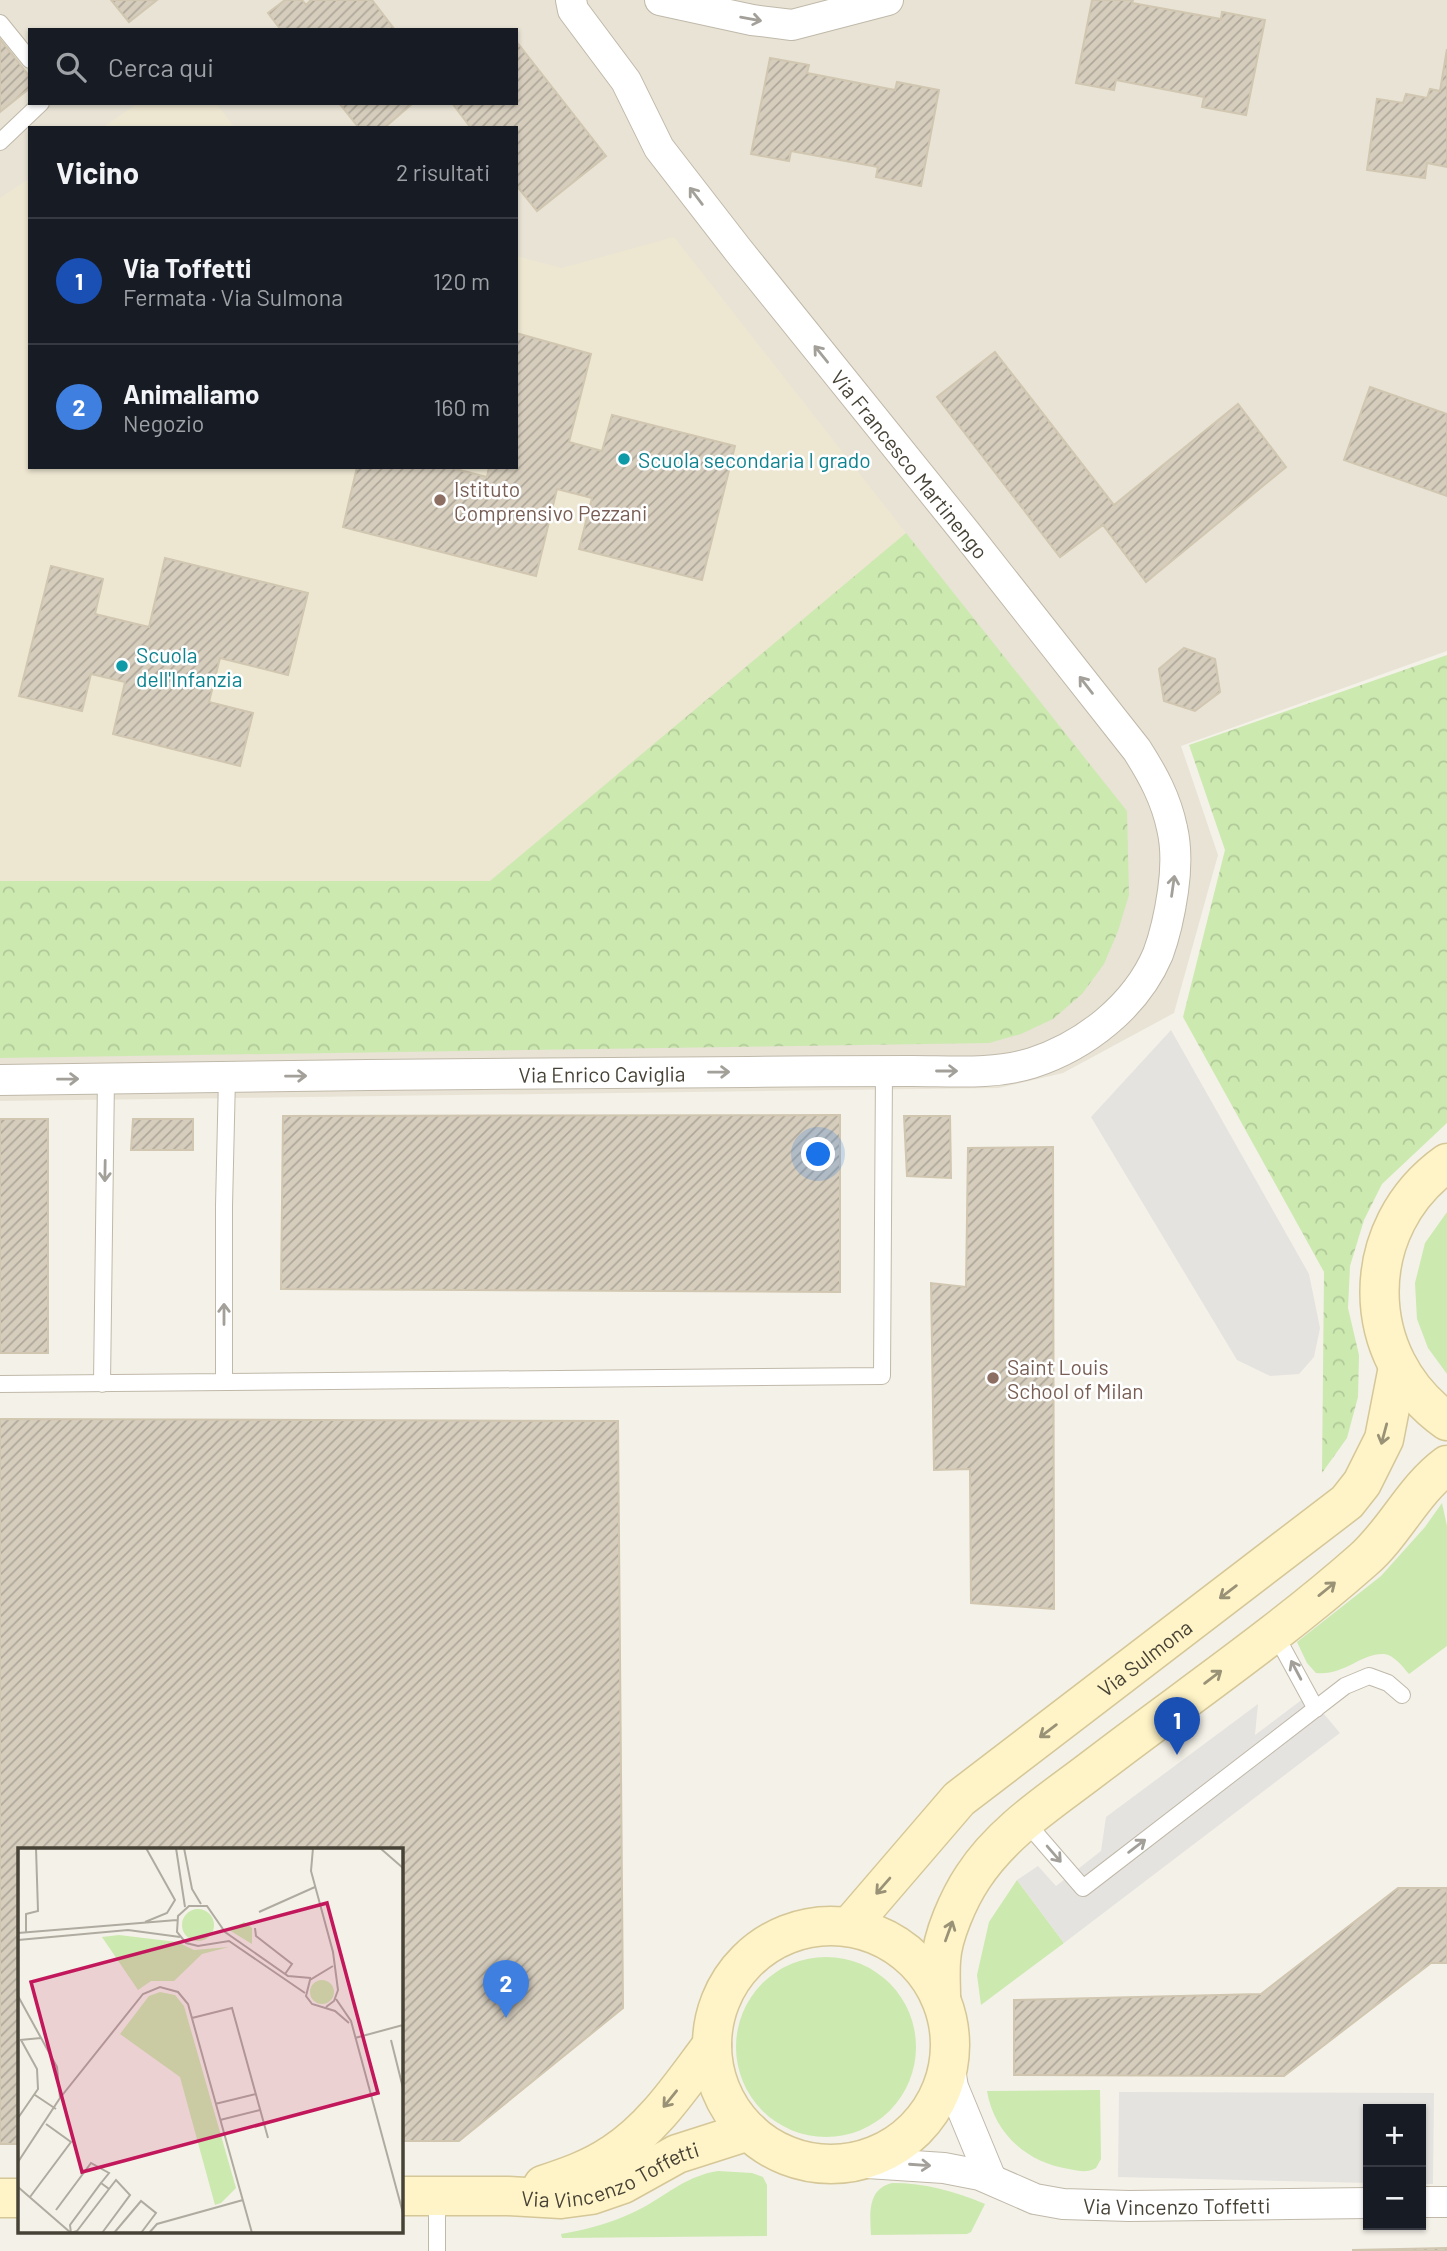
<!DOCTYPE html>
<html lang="it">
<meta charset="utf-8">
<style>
:root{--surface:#171b24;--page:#20242c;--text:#f1f3f6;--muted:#9ea1a6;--line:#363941;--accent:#1a73e8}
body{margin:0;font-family:Barlow,sans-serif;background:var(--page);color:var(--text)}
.controls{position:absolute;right:21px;bottom:21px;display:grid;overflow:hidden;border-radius:0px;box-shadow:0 2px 5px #0004}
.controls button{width:63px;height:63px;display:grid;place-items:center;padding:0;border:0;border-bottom:2px solid var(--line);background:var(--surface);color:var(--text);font:35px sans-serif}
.you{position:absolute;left:819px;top:1155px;width:24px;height:24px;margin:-18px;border:5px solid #fff;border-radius:50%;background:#1a73e8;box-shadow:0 0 0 10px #1a73e833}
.badge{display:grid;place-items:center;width:46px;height:46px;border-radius:50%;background:var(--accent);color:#fff;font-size:23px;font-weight:700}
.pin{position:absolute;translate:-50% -58px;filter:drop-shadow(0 2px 4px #0008)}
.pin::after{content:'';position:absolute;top:37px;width:24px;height:21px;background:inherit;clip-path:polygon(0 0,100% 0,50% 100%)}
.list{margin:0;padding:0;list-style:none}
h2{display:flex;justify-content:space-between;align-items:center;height:91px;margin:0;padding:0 28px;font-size:30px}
h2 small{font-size:23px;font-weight:400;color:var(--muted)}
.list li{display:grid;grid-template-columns:46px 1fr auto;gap:21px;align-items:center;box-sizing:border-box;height:126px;padding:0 28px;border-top:2px solid var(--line)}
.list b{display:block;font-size:26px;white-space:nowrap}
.list p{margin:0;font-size:23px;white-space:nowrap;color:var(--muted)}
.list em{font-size:23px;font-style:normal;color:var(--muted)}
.icon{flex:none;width:38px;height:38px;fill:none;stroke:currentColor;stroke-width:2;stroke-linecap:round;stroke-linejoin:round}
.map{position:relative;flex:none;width:1447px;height:2251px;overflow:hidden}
.search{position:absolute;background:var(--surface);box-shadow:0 2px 5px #0004;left:28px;top:28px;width:490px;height:77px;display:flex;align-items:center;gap:18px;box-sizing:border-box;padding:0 24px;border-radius:0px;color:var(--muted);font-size:26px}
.panel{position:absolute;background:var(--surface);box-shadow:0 2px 5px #0004;left:28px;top:126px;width:490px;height:343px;border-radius:0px}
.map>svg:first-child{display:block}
.residential{fill:#e8e3d5;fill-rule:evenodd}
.education{fill:#ede7d1}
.grass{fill:#cce9b0}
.forest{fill:url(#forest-crowns)}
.parking{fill:#e5e3df}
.building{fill:url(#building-hatch);stroke:#d1c6b0;stroke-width:2}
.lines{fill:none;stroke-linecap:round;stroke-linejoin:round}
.lane-casing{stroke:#c0b9aa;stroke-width:18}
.street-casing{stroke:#c0b9aa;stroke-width:32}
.secondary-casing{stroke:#d5c797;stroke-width:41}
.lane{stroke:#fff;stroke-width:16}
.street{stroke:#fff;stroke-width:30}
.secondary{stroke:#fff4c7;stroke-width:38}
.oneway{stroke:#a3a09a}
.oneway2{stroke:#9a9277}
.culture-dot{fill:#0f9aa8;stroke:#fff;stroke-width:2.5}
.education-dot{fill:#8d6e63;stroke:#fff;stroke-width:2.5}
.labels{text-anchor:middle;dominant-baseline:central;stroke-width:5;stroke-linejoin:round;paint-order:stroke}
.culture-label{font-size:21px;fill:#0d838f;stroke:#fff;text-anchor:start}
.street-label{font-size:21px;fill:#474236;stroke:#fff}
.education-label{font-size:21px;fill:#785e54;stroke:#fff;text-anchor:start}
.inset-road{fill:none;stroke:#afaba1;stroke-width:2}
.view{fill:#c2185b;fill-opacity:0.15;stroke:#c2185b;stroke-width:3.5}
.inset-edge{fill:none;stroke:#474236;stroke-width:3.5}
</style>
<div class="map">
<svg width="1447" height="2251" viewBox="0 0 1447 2251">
<defs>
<pattern id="forest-crowns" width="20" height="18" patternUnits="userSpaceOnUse" patternTransform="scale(1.75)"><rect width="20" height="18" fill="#cce9b0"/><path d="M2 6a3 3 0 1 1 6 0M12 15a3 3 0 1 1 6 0" fill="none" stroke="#b1c998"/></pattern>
<pattern id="building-hatch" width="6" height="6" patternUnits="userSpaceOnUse" patternTransform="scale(1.75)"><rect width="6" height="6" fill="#d6cdbd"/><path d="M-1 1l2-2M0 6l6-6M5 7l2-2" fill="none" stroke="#afa89a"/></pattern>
</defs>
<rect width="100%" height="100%" fill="#f4f1e8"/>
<!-- residential -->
<path class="residential" d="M0,0H1447V651L1181,746L1218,855L1174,1013L1063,1073L999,1088L0,1101ZM30,30H516V103H30ZM30,128H516V467H30Z"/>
<!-- education -->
<path class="education" d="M138,103H216L235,128H102Z
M30,178V467H516V256L562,268L674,237L906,533L490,881H0V198Z"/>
<!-- grass -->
<path class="grass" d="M1447,1212V1374L1428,1348L1417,1319L1415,1283L1425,1243Z
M1442,1503L1447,1526V1646L1409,1674C1403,1667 1394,1655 1384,1654C1361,1653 1344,1676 1316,1673L1307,1663L1297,1642L1381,1576L1425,1527Z
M1017,1880L1064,1943L981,2005L977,1975L989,1922Z
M736 2047a90 90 0 1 1 180 0a90 90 0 1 1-180 0Z
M1100,2090L1101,2159L1096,2168C1087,2173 1079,2171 1069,2169C1027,2163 994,2133 987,2091Z
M718,2171L752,2173L763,2177L767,2185V2236L562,2238L561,2234C590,2229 618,2221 644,2207C671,2192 687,2176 718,2171Z
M892,2183C926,2183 954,2191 985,2204L971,2232L967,2234L871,2235C870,2214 867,2189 892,2183Z"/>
<!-- forest -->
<path class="forest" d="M906,533L1127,811L1129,895L1118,931L1104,964L1082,994L1053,1019L1021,1034L989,1043L0,1058V881H490Z
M1447,655V1123L1382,1184L1364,1220L1350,1266L1348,1308L1359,1355L1358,1397L1347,1438L1322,1473L1324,1272L1183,1017L1225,850L1189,745Z"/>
<!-- parking -->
<path class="parking" d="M1171,1030L1309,1274L1320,1328L1314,1357L1299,1374L1270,1376L1237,1360L1091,1117Z
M1308,1695L1340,1733L1064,1943L1017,1880L1038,1866L1056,1886L1101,1851L1106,1817L1258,1704L1255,1735Z
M1119,2092L1434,2093L1433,2184H1421V2109H1368V2183L1118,2177Z"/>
<!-- building -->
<path class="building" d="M111,0H157L129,22Z
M285,0H302L306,5L311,0H372L395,30H281L268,13Z
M1092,0H1133L1132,3L1221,19L1222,12L1265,20L1246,115L1202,107L1204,97L1116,80L1114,90L1076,83Z
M0,39L30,77V88L0,112Z
M516,41L606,156L537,211L516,185V128H471L452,103H516Z
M1447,49V167L1427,163L1425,178L1367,170L1377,99L1403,103L1406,94L1427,98L1430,89L1440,91Z
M770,58L809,65L807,73L895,90L897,82L939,90L921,186L876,177L878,167L791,151L789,161L751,154Z
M339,103H413L384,128H359Z
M516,333L591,354L569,442L602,451L612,415L735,446L702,580L579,549L592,498L557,489L536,576L343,527L357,467H448L487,477L489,467H516Z
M995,352L1114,505L1238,404L1286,467L1146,582L1103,525L1060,557L937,397Z
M1370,387L1447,414V496L1344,460Z
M165,558L308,593L288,675L220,658L209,702L253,713L240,766L113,734L125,682L91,674L82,711L19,696L51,566L103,579L95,614L149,627Z
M1184,648L1215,659L1220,692L1195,711L1164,701L1159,669Z
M840,1115V1292L281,1289L283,1116Z
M904,1116H950L951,1178L907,1176Z
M0,1119H48V1353H0Z
M133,1119H193V1150H131Z
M1053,1147L1054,1609L971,1603L970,1469L934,1470L931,1283L966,1287L968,1148Z
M0,1419L618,1421L623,2008L459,2141H401V1850H19V2144H0Z
M1398,1888H1447V1963H1431L1284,2076L1014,2075V2000L1261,1994Z
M1447,2248V2251H1353V2250Z"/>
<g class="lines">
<!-- lane casing -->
<g class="lane-casing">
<path id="lane" d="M0,23L30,60
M0,142L41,103
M224,1382V1206L227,1077
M0,1384L882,1376L884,1071
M102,1384L106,1078
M1274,1632L1316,1709
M1025,1821L1083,1888L1345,1686L1369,1676L1388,1683L1402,1695
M437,2196V2251"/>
</g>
<!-- street casing -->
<g class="street-casing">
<g id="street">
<path d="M660,0L752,20L792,25L888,0"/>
<path id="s1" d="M0,1080C249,1075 499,1074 748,1072C803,1071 857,1071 912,1071C952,1071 993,1075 1032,1063C1085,1046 1136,1006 1158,954C1165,935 1170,912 1173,891C1176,870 1177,849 1172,828C1166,799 1153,775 1137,750L966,533L738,250L659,148L626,81L573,10L571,0"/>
<path d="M949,2064L953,2087L991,2179"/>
<path id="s2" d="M852,2162L944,2168L980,2175L1035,2199L1063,2204L1129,2206L1368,2203"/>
<path d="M1421,2202H1447"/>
</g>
</g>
<!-- secondary casing -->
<g class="secondary-casing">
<g id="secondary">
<path d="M1447,1163C1357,1227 1357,1357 1447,1421"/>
<circle cx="831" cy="2045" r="119"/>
<path id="s3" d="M849,1927L959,1799L1347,1502L1362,1483L1384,1439L1398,1367"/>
<path d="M941,1998C941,1986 940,1973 941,1961C942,1936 959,1898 973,1877C1003,1831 1051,1801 1094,1768C1184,1699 1278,1635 1363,1560C1395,1532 1413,1490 1447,1465"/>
<path d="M543,2185C567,2177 591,2169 613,2154C654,2128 683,2083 712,2045"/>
<path id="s4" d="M401,2196H508L561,2199L591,2195L623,2184L677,2154L749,2131"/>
<path d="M0,2198H19"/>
</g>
</g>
<!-- lane -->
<use href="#lane" class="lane"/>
<!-- street -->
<use href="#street" class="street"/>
<!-- secondary -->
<use href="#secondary" class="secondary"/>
</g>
<!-- one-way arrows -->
<defs><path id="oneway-shaft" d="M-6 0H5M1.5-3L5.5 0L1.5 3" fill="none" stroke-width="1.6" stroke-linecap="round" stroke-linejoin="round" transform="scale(1.75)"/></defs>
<g class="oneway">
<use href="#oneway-shaft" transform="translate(751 19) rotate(10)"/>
<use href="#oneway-shaft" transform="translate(696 196) rotate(-127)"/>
<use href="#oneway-shaft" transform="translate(821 354) rotate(-129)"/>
<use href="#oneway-shaft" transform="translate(1086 685) rotate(-128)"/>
<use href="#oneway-shaft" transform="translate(1173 886) rotate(-82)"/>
<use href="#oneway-shaft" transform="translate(947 1071)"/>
<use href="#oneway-shaft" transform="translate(719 1072) rotate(-1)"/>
<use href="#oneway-shaft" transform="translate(296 1076) rotate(-1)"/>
<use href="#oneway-shaft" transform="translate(68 1079) rotate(-1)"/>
<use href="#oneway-shaft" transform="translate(105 1171) rotate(91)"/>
<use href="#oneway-shaft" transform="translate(224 1314) rotate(-90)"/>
<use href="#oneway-shaft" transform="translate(1296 1670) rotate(-118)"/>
<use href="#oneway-shaft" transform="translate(1137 1846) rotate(-37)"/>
<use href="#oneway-shaft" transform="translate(1054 1854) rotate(49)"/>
<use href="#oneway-shaft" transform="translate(920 2165) rotate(4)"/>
</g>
<g class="oneway2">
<use href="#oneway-shaft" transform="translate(1384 1434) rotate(105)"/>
<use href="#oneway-shaft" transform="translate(1327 1589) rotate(-39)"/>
<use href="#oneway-shaft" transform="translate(1228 1592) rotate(143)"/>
<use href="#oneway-shaft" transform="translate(1213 1677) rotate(-37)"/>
<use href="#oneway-shaft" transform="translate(1048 1731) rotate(143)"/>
<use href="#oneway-shaft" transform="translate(883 1886) rotate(131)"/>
<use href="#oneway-shaft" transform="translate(949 1931) rotate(-70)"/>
<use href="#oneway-shaft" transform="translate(670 2099) rotate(129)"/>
</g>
<!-- markers -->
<g class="culture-dot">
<circle cx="624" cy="459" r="7"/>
<circle cx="122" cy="666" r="7"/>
</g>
<g class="education-dot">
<circle cx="440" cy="500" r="7"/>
<circle cx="993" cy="1378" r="7"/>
</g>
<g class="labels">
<!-- culture labels -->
<g class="culture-label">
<text x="638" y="459">Scuola secondaria I grado</text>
<text x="136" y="654">Scuola<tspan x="136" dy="24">dell'Infanzia</tspan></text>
</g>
<!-- street labels -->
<g class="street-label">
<text transform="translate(910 464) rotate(51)">Via Francesco Martinengo</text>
<text stroke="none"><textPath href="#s1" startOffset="602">Via Enrico Caviglia</textPath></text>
<text stroke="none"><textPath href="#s3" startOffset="402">Via Sulmona</textPath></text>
<text stroke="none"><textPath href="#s4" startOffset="214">Via Vincenzo Toffetti</textPath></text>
<text stroke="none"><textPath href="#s2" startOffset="331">Via Vincenzo Toffetti</textPath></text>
</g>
<!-- education labels -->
<g class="education-label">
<text x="454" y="488">Istituto<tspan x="454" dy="24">Comprensivo Pezzani</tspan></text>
<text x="1007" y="1366">Saint Louis<tspan x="1007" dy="24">School of Milan</tspan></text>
</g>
</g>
<!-- overview -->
<g transform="translate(18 1848)">
<rect width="385" height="385" fill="#f4f1e8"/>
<path d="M164 77a16 16 0 1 1 32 0a16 16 0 1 1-32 0ZM226,74L234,80V96L211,82ZM292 144a12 12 0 1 1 24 0a12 12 0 1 1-24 0Z" fill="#cce9b0"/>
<path d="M101,87L159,94L176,102L211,99L184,106L156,133H133L120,142L84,89ZM142,144L157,147L166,158L218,340L203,355L197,357L162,229L102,186L131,148Z" fill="#cce9b0"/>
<path class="inset-road" d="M158,0L167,59M166,0L174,41L183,56M295,0L293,23L315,104L320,142L316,153L308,159M362,0L385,20M241,64L297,39M127,74L149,65L157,52L128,0M237,80L238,88L274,116L267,126M8,84V66L20,63L18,0M0,85L159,72M0,92L110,82L162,89M315,118L292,132L288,148L294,156L317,163L331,175M287,145L211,93L180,98L168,95L159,84L160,68L171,58H189L207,84L270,128L293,130M0,148L39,219L42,250L0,314M318,151L333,173L385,365M174,170L214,160L250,290M337,190L385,177M2,192L23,190M373,192L385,240M17,247L38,261M42,250L125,146L142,139L160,144L170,156L234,385M197,256L238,246M0,270L20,241L19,221L3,192M202,272L242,262M83,335L91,341L59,383L53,385L52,377ZM0,339L53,385M12,349L53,294L28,276M38,362L73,315L91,325L83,335M84,385L112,347L98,332L91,341M96,385L123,353L138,365L123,385M131,385L139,376L225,352"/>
<path class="view" d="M309,55L360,245L64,324L13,134Z"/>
<rect width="385" height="385" class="inset-edge"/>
</g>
</svg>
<div class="controls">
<button>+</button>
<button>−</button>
</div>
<div class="you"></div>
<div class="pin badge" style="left:1177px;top:1755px;background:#1a4fb4">1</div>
<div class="pin badge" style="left:506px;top:2018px;background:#3f7fe0">2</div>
<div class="search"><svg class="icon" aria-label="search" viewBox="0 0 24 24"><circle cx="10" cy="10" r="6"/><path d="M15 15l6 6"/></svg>Cerca qui</div>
<section class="panel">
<h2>Vicino<small>2 risultati</small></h2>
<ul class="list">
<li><span class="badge" style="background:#1a4fb4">1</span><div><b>Via Toffetti</b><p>Fermata · Via Sulmona</p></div><em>120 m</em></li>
<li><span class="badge" style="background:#3f7fe0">2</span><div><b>Animaliamo</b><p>Negozio</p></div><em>160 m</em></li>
</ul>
</section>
</div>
